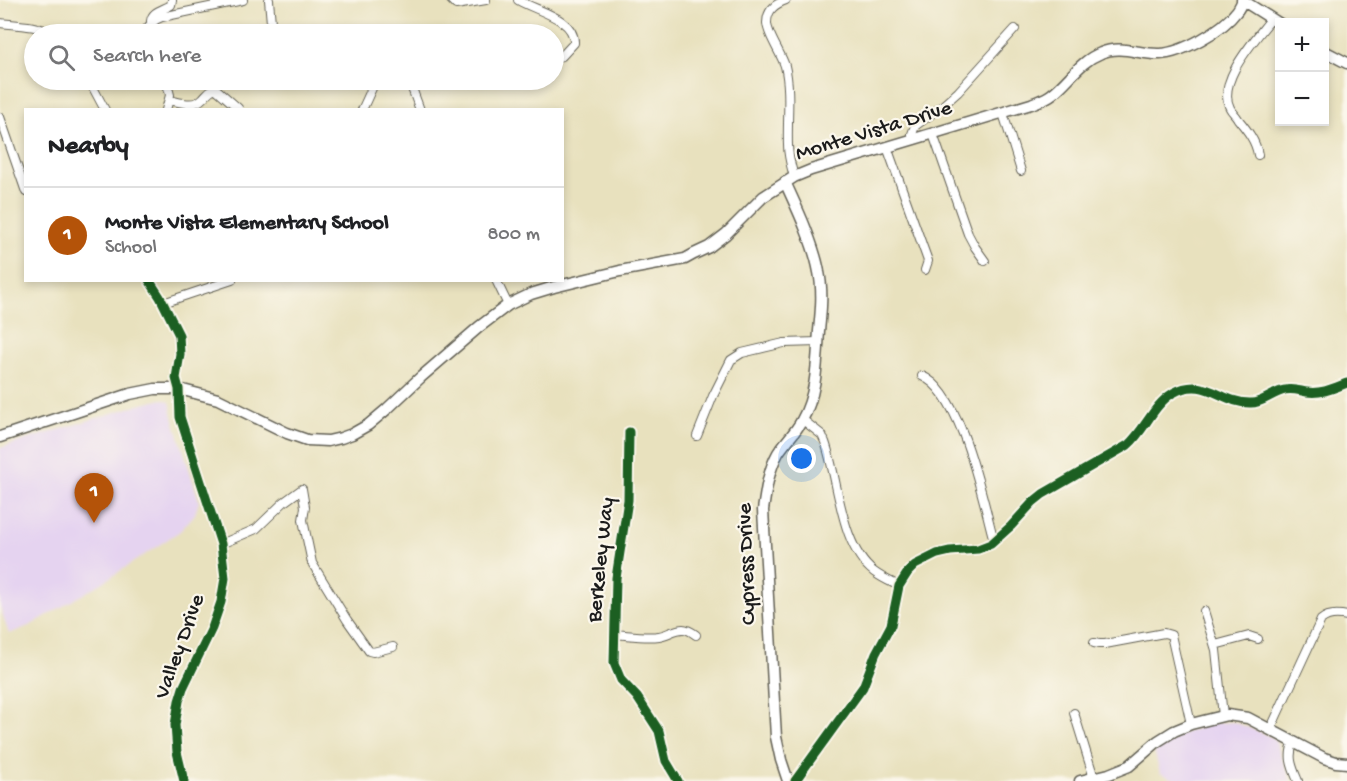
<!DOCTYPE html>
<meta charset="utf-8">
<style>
:root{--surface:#fff;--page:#f6f6f6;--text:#202124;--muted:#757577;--line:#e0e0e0;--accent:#b45309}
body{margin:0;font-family:"Gochi Hand",sans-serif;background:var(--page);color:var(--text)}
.controls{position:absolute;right:18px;top:18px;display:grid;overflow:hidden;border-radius:0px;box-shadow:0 3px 9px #0003}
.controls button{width:54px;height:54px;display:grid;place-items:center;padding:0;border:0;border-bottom:2px solid var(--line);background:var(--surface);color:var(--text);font:30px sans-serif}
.you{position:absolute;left:802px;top:459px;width:21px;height:21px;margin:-15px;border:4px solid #fff;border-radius:50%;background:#1a73e8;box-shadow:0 0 0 9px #1a73e833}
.badge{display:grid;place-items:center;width:39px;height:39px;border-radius:50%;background:var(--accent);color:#fff;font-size:20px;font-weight:700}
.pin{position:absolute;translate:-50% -50px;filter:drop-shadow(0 2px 3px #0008)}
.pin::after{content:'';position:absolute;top:32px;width:21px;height:18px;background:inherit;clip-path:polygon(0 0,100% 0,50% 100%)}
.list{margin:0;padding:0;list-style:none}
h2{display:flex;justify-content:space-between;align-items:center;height:78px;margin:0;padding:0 24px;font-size:26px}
h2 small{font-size:20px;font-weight:400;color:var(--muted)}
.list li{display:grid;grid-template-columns:39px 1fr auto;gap:18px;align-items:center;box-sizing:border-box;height:96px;padding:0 24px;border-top:2px solid var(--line)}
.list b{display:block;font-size:22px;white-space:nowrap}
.list p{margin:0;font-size:20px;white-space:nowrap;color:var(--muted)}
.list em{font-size:20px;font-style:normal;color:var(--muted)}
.icon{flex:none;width:33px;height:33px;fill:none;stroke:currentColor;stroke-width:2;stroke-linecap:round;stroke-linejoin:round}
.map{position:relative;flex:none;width:1347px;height:781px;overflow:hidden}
.search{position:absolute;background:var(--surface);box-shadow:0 3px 9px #0003;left:24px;top:24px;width:540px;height:66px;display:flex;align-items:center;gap:15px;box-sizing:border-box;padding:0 21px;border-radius:33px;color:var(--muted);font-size:22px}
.panel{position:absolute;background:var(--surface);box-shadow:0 3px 9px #0003;left:24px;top:108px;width:540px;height:174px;border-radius:0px}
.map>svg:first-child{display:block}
.built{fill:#e5d3f0}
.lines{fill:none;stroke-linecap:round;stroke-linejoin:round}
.minor-casing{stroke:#636155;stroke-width:10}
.major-casing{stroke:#636155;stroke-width:13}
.minor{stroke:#fff;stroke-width:8}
.major{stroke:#fff;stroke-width:10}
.cycleway-casing{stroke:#fbf7ec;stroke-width:13}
.cycleway{stroke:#1b5e20;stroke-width:9}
.labels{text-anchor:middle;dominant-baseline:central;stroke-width:4.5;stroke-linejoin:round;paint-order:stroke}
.street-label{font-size:22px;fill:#1c1c1c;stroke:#fbf7ec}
</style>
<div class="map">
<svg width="1347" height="781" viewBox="0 0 1347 781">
<rect width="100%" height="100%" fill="#fbf7ec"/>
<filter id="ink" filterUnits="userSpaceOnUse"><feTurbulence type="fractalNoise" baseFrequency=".0167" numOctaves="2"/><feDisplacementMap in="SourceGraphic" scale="12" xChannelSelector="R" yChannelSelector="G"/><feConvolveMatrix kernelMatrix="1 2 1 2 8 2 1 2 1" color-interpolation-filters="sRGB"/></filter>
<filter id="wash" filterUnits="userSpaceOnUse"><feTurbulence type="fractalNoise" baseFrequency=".008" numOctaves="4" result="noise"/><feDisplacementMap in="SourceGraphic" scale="24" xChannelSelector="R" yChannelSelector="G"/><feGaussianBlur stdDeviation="1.35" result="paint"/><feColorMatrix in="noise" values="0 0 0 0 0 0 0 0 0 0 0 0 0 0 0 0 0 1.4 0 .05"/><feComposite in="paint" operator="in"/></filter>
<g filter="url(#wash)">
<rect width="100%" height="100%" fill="#e8e1be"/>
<!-- built -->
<path class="built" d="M163,399L170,402L173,417L199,501L195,514L180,531L102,583L31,625L9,634L0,607V448L135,406Z
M1234,722L1274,738L1291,781H1178L1160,773L1154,750L1176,736L1212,723Z"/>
</g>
<g filter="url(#ink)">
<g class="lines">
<!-- minor casing -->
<g class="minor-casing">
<path id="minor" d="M269,0L272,34
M451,0L456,5L486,0
M518,0C536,11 575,18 574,43L562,56L554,58
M786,0C775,4 767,10 767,23C767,34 781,53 785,66C791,91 787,119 788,145C788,156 791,166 794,177
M151,21C152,11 163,10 171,5L172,0
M0,23C19,25 37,25 53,34
M144,34C148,25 153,20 162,17L243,0
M89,80L105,110
M166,80L170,95L166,110
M409,80L420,110
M169,100C180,102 194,108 203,98C207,94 208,91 215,88L238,108
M362,110L373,86L380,80
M1003,113L1021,171
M0,117L26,192
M933,134L968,234L975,247L985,261
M913,140L912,134L915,126L941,107L958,92L1015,29
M887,147L928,261L925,270
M1258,155C1256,141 1247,130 1238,119C1236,115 1232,112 1230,108C1216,81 1256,39 1271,19
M149,280L160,297L179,335L180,354L176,378L179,389L180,417L221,544L225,578L221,602L212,628L183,688L179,701L175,725L177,752L184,781
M496,280L508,305
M163,303L232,280
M922,376C962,392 983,502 994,541
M803,420L822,435L825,442C839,481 840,546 874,572C882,578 891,582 899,586
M629,432L628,500L616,578L614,663L621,680L637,697L659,731L666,761L678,781
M697,436L713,396L731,360L742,353L784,343L818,342
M221,544L256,529L284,502L302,489L305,507L303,520L312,563L347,620L369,651L373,652L393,647
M1204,611L1216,650L1223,716
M614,634C629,635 645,638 659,636C667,635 675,629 683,629C688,629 692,632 696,635
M1094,643L1099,644H1105L1164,633L1171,635L1191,724
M1215,645L1249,636L1258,639
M1074,713L1094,778
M1270,730L1321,620C1328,614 1338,614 1347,616
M1294,742C1287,756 1292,767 1298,781
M795,781L863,687L876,653L891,625L899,586L908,572L915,565L937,554L950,551L978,549L991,544L1011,526L1033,502L1043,494L1128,445C1145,430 1153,405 1173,393C1206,375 1221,404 1251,403C1263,403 1273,392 1285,390C1293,388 1300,391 1307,392C1322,394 1334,388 1347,383"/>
</g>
<!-- major casing -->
<g class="major-casing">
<path id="major" d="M1242,0L1280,24
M1324,51L1347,63
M785,182C797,208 814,244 819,272C823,291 821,311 819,331C817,360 817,394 802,420C796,432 785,442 778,453C768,471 766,491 763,510L776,737L781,760L788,781
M46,422L130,394L155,389H179L218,399L287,433L307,440L328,441L341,438L352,434L368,425L387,409L421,377L479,327L508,305L531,294L554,287L620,271L685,259L694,254L709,247L726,234L763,197L794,177L811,170L1031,104C1038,101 1046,99 1052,94C1069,81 1080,61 1101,53C1121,44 1140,55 1160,54C1182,53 1223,30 1236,12C1239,9 1241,4 1243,0
M0,437L45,422
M1080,781L1109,774L1129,766L1158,741L1174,731L1191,724L1227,715L1248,718L1324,758L1336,762L1347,763"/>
</g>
<!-- minor -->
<use href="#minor" class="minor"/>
<!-- major -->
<use href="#major" class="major"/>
<!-- cycleway casing -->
<g class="cycleway-casing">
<path id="cycleway" d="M149,280L160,297L179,335L180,354L176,378L179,389L180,417L221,544L225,578L221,602L212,628L183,688L179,701L175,725L177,752L184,781
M629,432L628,500L616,578L614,663L621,680L637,697L659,731L666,761L678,781
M795,781L863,687L876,653L891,625L899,586L908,572L915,565L937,554L950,551L978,549L991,544L1011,526L1033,502L1043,494L1128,445C1145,430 1153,405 1173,393C1206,375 1221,404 1251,403C1263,403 1273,392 1285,390C1293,388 1300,391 1307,392C1322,394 1334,388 1347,383"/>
</g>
<!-- cycleway -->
<use href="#cycleway" class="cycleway"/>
</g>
</g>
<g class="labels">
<!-- street labels -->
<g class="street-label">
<text transform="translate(874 132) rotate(-17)">Monte Vista Drive</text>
<text transform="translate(602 560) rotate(-84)">Berkeley Way</text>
<text transform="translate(748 564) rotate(-92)">Cypress Drive</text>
<text transform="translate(181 647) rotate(-70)">Valley Drive</text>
</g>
</g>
</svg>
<div class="controls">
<button>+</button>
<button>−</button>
</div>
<div class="you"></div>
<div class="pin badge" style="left:94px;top:523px">1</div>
<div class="search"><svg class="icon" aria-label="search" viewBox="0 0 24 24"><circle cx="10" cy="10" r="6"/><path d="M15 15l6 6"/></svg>Search here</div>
<section class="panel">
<h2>Nearby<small></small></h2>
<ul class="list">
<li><span class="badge">1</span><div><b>Monte Vista Elementary School</b><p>School</p></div><em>800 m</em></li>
</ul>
</section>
</div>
